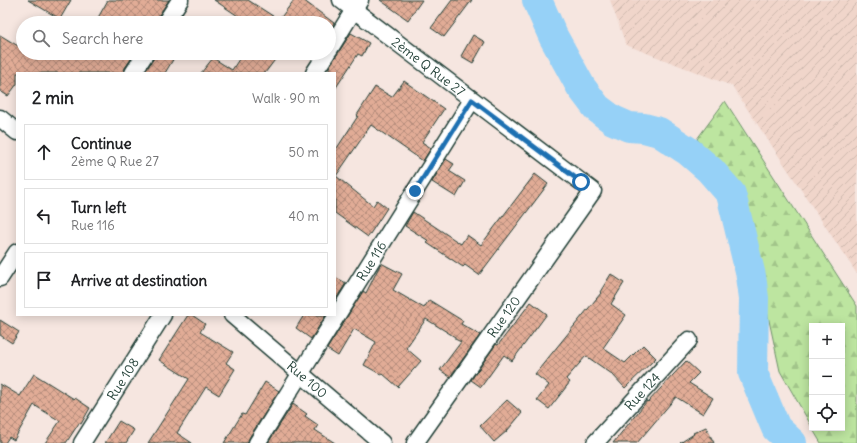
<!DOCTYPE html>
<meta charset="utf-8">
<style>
:root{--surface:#fff;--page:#f2f2f2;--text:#202124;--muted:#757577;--line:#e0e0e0}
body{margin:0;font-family:Delius,sans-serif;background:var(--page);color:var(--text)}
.controls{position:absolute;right:12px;bottom:12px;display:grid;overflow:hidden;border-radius:0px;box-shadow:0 2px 10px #0003}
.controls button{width:36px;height:36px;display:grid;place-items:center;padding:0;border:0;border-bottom:1px solid var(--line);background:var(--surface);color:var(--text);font:20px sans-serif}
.stop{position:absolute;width:12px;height:12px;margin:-9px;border:3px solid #1f6fb2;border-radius:50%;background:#fff}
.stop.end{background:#1f6fb2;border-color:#fff;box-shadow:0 1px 4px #0008}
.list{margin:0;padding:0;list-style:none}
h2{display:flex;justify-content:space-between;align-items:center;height:52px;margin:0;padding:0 16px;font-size:17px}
h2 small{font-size:13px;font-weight:400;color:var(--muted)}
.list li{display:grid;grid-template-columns:26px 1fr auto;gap:12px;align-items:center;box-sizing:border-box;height:56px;margin:0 8px 8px;padding:0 8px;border:1px solid var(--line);border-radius:0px}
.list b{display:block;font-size:15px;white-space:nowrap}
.list p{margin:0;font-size:13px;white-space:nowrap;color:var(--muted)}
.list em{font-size:13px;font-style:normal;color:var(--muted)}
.icon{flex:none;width:22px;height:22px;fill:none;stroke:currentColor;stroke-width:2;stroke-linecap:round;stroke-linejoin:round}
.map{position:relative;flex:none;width:857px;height:443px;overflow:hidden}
.search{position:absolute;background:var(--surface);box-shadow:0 2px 10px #0003;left:16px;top:16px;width:320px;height:44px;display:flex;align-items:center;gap:10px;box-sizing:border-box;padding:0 14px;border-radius:22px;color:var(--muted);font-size:15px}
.panel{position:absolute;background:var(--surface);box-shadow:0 2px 10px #0003;left:16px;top:72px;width:320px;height:244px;border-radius:0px}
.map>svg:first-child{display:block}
.industrial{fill:url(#industrial-furrows)}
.forest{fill:url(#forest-firs);stroke:#6e916a}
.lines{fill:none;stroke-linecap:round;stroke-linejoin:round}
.river{stroke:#96d1f7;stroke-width:30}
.building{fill:url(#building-cross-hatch);stroke:#1f3d34}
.street-casing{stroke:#1f3d34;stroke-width:19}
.street{stroke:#fff;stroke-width:16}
.route{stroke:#1f6fb2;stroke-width:5}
.labels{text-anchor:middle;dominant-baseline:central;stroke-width:3;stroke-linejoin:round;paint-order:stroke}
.street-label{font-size:13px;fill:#1f3d34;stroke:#fff}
</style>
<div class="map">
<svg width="857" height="443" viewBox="0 0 857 443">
<defs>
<pattern id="industrial-furrows" width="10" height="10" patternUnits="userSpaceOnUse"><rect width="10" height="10" fill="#f0d5ca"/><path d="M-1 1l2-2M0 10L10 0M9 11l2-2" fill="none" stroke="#cdb8ae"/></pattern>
<pattern id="forest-firs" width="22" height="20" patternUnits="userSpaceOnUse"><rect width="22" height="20" fill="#bde5a0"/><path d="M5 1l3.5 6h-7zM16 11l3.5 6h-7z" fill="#a2c58a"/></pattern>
<pattern id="building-cross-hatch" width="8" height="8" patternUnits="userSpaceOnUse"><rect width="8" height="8" fill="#e1ac96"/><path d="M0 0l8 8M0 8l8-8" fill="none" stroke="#b68d7b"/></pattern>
</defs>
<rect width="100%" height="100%" fill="#f6e6e0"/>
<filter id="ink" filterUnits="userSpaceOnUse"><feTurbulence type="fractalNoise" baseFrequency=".025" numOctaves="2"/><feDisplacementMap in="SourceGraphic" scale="8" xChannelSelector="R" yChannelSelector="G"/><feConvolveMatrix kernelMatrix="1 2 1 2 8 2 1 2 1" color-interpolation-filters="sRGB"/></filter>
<g filter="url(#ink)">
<!-- industrial -->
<path class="industrial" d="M610,0H857V274L732,86L626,45Z"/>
<!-- forest -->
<path class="forest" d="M725,101L857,306V443H821L812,428H842V326H812V427L780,371L742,196L697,139Z"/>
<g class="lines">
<!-- river -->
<path class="river" d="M537,0L553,36L581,87L597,108L613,120L629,127L644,128L659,132L688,151L710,170L731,194L751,276L754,298L753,373L776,428L792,443"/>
</g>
<!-- building -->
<path class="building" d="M28,0H71L60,19Z
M108,0H169L157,18L156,23H95Z
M214,0H248L279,20L294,0H303L334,23L329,32V23H238L241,18Z
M380,0H422L408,20Z
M452,0H472L444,37L431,28Z
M182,14L198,23H176Z
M351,33L369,43L362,56L358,54L335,89V73H329V67Z
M0,35L23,49V53H135L125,68L124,73H17V84L8,96L0,91Z
M473,35L485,42L473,63L461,56Z
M155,53H177L165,73H144L154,58Z
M243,53H280L265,73H201L213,58L232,70Z
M404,81L444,109L422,142L431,148L423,161L371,125L336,176L373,206L377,200L387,208L368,237L335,213V151L358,116L357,115L375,87L392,97Z
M446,159L454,164L449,171L465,181L456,197L432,182Z
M535,174L548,184L479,275L465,265L463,267L427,243L429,241L405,226L413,212L461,244L467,235L481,245Z
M381,263L402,274L393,290L424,308L429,300L463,321L461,324L480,335L450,377L440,370L461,342L455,339V337L426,319L406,348L421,361L398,387L383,374L382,375L364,365L376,342L354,329L338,356L327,349L363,291L366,293Z
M611,274L624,283L611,304L626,315L603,348L625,363L643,345L656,358L625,388L612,374L586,356L566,379L570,382L549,409L537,400L549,385L535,374L601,293L600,292Z
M335,277L346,283L335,301Z
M531,302L547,314L512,361L504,355L481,387L471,380L496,344L498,345Z
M188,315H192L205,324L200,332L233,352L226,363L235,369L219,395L206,387L177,433L192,443H148L189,379L159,360Z
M304,315H326L311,339L296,328Z
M0,320L19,332L12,343L0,335Z
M686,361L699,373L689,383L713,398L703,414L676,397L637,443H613L647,401L648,402Z
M34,374L74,399L75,398L90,408L81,424L79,423L66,443H45L60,421L34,405L14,440L9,437L5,443H0V384L20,396Z
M265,382L279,391L249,438L248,443H224L242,414L245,415Z
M507,400L522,413L507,431L494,442L480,426Z
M293,404L307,414L305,416L318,425L315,430L335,443H268Z
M119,421L134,430L126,443H105Z
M706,427L714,443H680L694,434L693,433Z"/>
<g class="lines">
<!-- street casing -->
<g class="street-casing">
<g id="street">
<path id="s1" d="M341,0L593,191L415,443"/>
<path d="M165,23L180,0"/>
<path d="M329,50L360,0"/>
<path d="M133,73L146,53"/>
<path d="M314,73L327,53"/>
<path d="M0,118L17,132"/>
<path d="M0,278L17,252"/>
<path id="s2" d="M232,315L382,443"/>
<path id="s3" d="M82,443L163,315"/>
<path id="s4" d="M257,443L472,100"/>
<path id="s5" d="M595,443L689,340"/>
</g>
</g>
<!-- street -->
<use href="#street" class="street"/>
</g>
</g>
<g class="lines" filter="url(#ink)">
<!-- route -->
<path class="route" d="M415,191L472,100L581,182"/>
</g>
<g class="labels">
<!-- street labels -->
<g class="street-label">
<text stroke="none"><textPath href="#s1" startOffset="110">2ème Q Rue 27</textPath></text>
<text stroke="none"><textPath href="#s4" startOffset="215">Rue 116</textPath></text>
<text transform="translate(504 317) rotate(-55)">Rue 120</text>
<text stroke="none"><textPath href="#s3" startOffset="76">Rue 108</textPath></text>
<text stroke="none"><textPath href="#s2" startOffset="99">Rue 100</textPath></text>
<text stroke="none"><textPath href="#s5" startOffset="70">Rue 124</textPath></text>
</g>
</g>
</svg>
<div class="controls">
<button>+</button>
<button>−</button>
<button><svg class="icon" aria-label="locate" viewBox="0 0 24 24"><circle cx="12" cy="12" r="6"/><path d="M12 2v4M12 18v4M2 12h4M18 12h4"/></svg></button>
</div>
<div class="stop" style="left:581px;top:182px"></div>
<div class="stop end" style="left:415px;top:191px"></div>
<div class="search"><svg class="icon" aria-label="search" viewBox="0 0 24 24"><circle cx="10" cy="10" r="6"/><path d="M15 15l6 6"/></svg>Search here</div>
<section class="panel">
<h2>2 min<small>Walk · 90 m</small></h2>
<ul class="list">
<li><svg class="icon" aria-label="ahead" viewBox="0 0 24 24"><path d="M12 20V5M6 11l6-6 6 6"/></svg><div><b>Continue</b><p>2ème Q Rue 27</p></div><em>50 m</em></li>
<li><svg class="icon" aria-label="left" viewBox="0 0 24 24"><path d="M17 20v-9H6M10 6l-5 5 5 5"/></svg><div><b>Turn left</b><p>Rue 116</p></div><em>40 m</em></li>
<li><svg class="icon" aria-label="arrive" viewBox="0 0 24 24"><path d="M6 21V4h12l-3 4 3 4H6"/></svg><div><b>Arrive at destination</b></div></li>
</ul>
</section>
</div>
